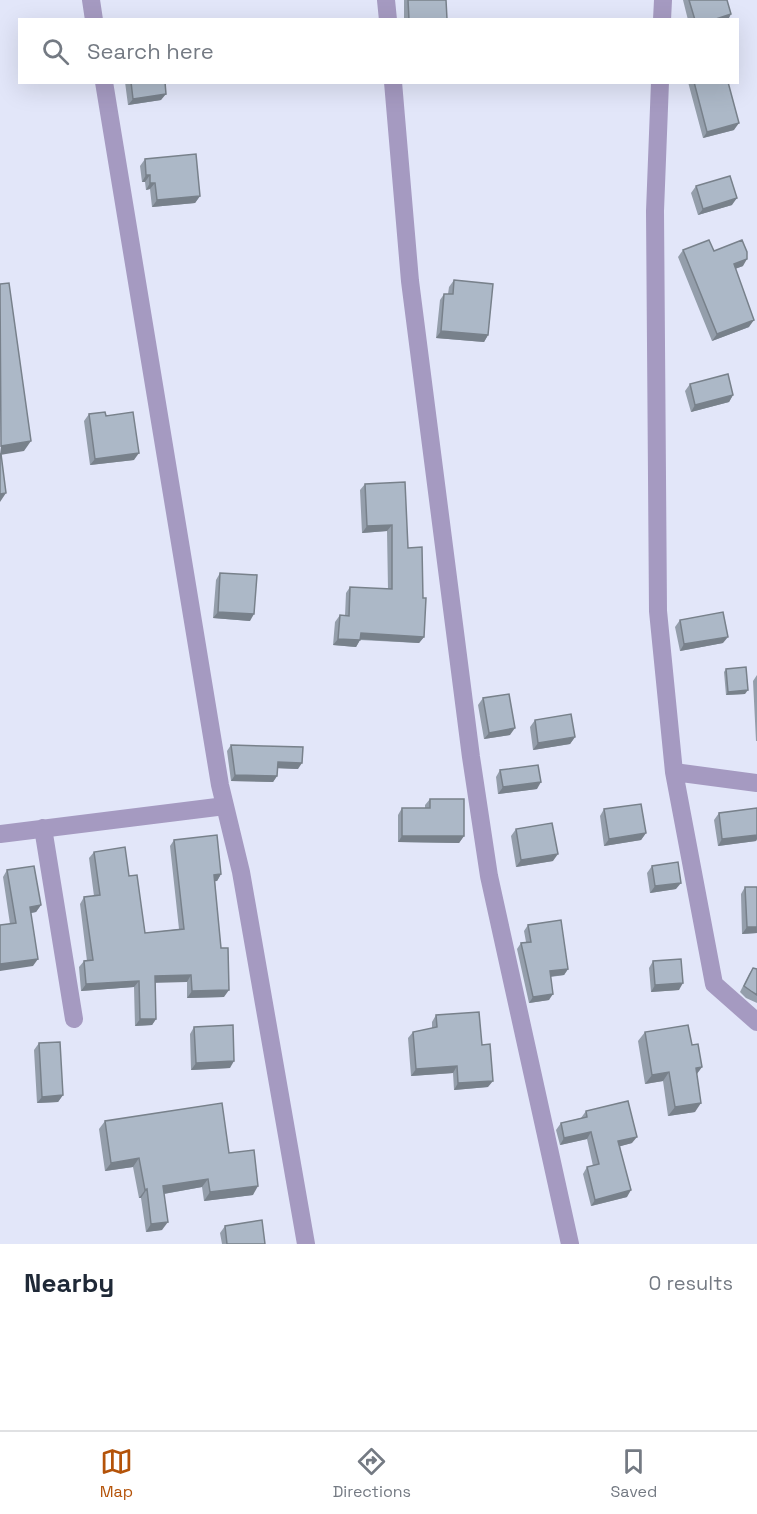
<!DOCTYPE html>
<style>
:root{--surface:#fff;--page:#f6f6f7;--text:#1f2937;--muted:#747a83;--line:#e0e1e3;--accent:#b45309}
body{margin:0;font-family:"Space Grotesk",sans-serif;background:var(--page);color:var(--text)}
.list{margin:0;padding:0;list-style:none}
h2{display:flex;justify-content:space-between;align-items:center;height:78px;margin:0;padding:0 24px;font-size:26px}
h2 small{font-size:20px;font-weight:400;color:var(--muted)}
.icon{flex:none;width:33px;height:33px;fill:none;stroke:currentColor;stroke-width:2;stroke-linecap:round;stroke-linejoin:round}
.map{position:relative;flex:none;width:757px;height:1244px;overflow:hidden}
.search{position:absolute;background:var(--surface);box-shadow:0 6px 24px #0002;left:18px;right:18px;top:18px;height:66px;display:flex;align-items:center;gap:15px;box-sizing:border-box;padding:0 21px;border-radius:0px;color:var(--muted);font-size:22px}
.sheet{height:186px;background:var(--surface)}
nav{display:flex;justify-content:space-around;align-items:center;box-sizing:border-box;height:84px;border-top:2px solid var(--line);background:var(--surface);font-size:16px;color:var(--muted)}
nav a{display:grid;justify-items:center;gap:3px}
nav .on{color:var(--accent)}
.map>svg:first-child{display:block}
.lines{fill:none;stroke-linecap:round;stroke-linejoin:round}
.street{stroke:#a59ac1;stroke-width:18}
.wall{fill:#949eab}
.shaded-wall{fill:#78818b}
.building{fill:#acb8c7;stroke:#78818b;stroke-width:1.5}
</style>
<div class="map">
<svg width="757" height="1244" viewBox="0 0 757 1244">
<rect width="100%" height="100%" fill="#e2e6f9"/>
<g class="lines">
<!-- street -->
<path class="street" d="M91,0L94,20
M386,0L388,20
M662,20L663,0
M104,82L220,785L241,872L306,1244
M393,82L410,281L471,757L489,876L570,1244
M660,82L655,211L658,611L674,772L714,984L757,1022
M674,772L757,783
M43,828L74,1019
M0,834L225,806"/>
</g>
<!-- wall -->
<path class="wall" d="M404,0H446V20H404Z
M683,0H727L728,20H688Z
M125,82H165L161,100L128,105Z
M688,82H728L734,130L703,138Z
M145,159L200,196L195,203L152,207L150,189L146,190L145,182H142L140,166Z
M696,186L732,205L698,215L691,193Z
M683,250L714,251L743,266L735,269L749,327L712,341L678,257Z
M454,280L488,335L484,342L436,338L440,300L444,294H448L449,287Z
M690,384L733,395L729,402L691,412L685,391Z
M89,414L106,416L134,460L90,465L84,421Z
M365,484L408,548L424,637L419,643L360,640L356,647L333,645L335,622L340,615L345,616L346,593L350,587L388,589L387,531L362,533L360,490Z
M220,573L250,621L213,618L216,580Z
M680,620L723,643L680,651L675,627Z
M726,669L745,694L726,695L724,672Z
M757,675V741H756L753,681Z
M483,698L510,735L484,739L478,705Z
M535,720L575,737L570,744L533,750L530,727Z
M231,745L298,769L277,768V776L273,782L231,781L227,751Z
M500,770L537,789L498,794L496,777Z
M430,799L464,836L459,843L398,842V815L402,808H425V805Z
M757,808V839L756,841L718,846L714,820L719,813Z
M604,809L646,833L641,840L604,846L600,816Z
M516,829L553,861L516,867L511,836Z
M174,840L221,874L217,881H215L224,997L187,998V982H155L156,1019L152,1025L135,1026L134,987L81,991L79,967L84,961H87L80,904L84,897L94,896L89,858L94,852L129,876L145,933L179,929L170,846Z
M652,866L676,889L650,893L647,873Z
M7,870L41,905L36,912L31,913L33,966L10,924L3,877Z
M745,887H757V933L742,934L741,894Z
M528,925L568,969L564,975L551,977L549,1000L529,1003L517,949L521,943L526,942L524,931Z
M653,961L679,990L651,992L649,968Z
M753,968L757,969V1003L746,998L740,992L749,974Z
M436,1015L482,1045L488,1087L454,1090L453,1073L411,1076L408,1038L413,1032L432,1028V1022Z
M194,1027L230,1068L191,1070L190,1034Z
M645,1032L692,1045L702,1067L697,1074L695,1112L668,1116L663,1081L645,1084L638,1041Z
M39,1043L63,1095L58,1102L37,1103L34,1050Z
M586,1111L632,1143L620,1146L627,1197L591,1206L583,1174L587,1167L593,1166L587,1139L560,1145L556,1130L561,1123L581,1118Z
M105,1121L229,1153L253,1195L204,1201L202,1187L164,1194L162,1230L146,1232L141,1198H139L133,1167L105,1171L99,1129Z
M225,1226L265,1244H222L220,1233Z"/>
<!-- shaded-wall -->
<path class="shaded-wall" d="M731,14L728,20H713Z
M166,94L161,100L128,105L133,99Z
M739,123L734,130L703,138L707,132Z
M146,175H150L145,182H142Z
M150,183H155L150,189L146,190Z
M200,196L195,203L152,207L157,200Z
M737,198L732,205L698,215L703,209Z
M747,259L743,266L729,271L734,264Z
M754,320L749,327L712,341L717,334Z
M441,331L488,335L484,342L436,338Z
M733,395L729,402L691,412L695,405Z
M31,441L24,451L0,455L1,446Z
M139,453L134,460L90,465L95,459Z
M6,493L0,502V494Z
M392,525L387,531L362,533L367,526Z
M218,612L254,614L250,621L213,618Z
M361,633L424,637L419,643L356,639Z
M728,637L723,643L680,651L684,644Z
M338,639L360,640L356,647L333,645Z
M748,690L745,694L726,695L728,692Z
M515,728L510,735L484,739L489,733Z
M575,737L570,744L533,750L538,743Z
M278,762L302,763L298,769L273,768Z
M235,775L277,776L273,782L231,781Z
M541,782L537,789L498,794L503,787Z
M646,833L641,840L604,846L609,839Z
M757,835V839L756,841L718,846L722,839Z
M402,836H464L459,843L398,842Z
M558,854L553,861L516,867L521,860Z
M221,874L217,881L210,882L214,875Z
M681,883L676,889L650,893L655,886Z
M41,905L36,912L25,914L30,907Z
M747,927H757V933L742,934Z
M38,959L33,966L0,971V964Z
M568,969L564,975L545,977L550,971Z
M191,975L187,982L150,983L155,976Z
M139,981L134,987L81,991L86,984Z
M683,983L679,990L651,992L655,985Z
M229,990L224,997L187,998L192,991Z
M553,994L549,1000L529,1003L533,997Z
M140,1019H156L152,1025L135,1026Z
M234,1061L230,1068L191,1070L196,1063Z
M457,1066L453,1073L411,1076L416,1069Z
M702,1067L695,1076L696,1068Z
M669,1072L663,1081L645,1084L652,1075Z
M493,1081L488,1087L454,1090L458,1083Z
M63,1095L58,1102L37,1103L42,1097Z
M701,1103L695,1112L668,1116L675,1107Z
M591,1132L587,1139L560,1145L564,1138Z
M637,1137L632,1143L614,1148L618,1141Z
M139,1158L133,1167L105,1171L111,1163Z
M208,1179L202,1187L157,1195L163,1186Z
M258,1186L253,1195L204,1201L210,1192Z
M147,1189L141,1198H139L145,1190Z
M631,1190L627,1197L591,1206L595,1200Z
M168,1222L162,1230L146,1232L151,1224Z"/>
<!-- building -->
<path class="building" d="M408,0H446L447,19L409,20Z
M689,0H727L731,14L713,20H695Z
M131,82H165L166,94L133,99Z
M694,82H728L739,123L707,132Z
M196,154L200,196L157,200L155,183H150V175H146L145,159Z
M730,176L737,198L703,209L696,186Z
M709,240L714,251L742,240L747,252V259L734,264L754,320L717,334L683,250Z
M454,280L493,284L488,335L441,331L444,294H453Z
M9,283L31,441L1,446L0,284Z
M728,374L733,395L695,405L690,384Z
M105,412L106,416L133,412L139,453L95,459L89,414Z
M0,454H1L6,493L0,494Z
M405,482L408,548L422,547L423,598H426L424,637L361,633L360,640L338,639L340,615L349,616L350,587L392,589V525L367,526L365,484Z
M220,573L257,575L254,614L218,612Z
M723,612L728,637L684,644L680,620Z
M746,667L748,690L728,692L726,669Z
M509,694L515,728L489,733L483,698Z
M571,714L575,737L538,743L535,720Z
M231,745L303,747L302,763L278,762L277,776L235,775Z
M538,765L541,782L503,787L500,770Z
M430,799H464V836H402V808H430Z
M641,804L646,833L609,839L604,809Z
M757,808V835L722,839L719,813Z
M552,823L558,854L521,860L516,829Z
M217,835L221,874L214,875L221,948H228L229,990L192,991L191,975L155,976L156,1019H140L139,981L86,984L84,961L93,960L84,897L100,895L94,852L125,847L129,876L137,875L145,933L184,929L174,840Z
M678,862L681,883L655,886L652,866Z
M34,866L41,905L30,907L38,959L0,964V925L16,923L7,870Z
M745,887H757V927H747Z
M561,920L568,969L550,971L553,994L533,997L521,943L531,942L528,925Z
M681,959L683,983L655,985L653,961Z
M753,968L757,969V995L751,991L744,986Z
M479,1012L482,1045L490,1044L493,1081L458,1083L457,1066L416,1069L413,1032L437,1027L436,1015Z
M233,1025L234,1061L196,1063L194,1027Z
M688,1025L692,1045L698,1044L702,1067L696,1068L701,1103L675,1107L669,1072L652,1075L645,1032Z
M60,1042L63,1095L42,1097L39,1043Z
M628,1101L637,1137L618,1141L631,1190L595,1200L587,1167L599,1164L591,1132L564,1138L561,1123L587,1117L586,1111Z
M222,1103L229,1153L254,1150L258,1186L210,1192L208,1179L163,1186L168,1222L151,1224L147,1189L145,1190L139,1158L111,1163L105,1121Z
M262,1220L265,1244H227L225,1226Z"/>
</svg>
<div class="search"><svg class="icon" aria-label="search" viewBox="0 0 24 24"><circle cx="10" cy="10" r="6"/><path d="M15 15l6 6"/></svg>Search here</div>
</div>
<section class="sheet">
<h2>Nearby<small>0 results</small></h2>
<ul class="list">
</ul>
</section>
<nav>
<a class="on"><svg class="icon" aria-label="map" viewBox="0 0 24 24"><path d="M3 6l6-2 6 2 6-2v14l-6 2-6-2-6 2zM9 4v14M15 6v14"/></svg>Map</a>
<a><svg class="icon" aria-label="directions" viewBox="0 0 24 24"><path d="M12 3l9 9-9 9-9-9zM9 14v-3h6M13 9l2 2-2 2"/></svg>Directions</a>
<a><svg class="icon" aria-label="saved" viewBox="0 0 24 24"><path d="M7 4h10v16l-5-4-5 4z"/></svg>Saved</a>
</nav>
